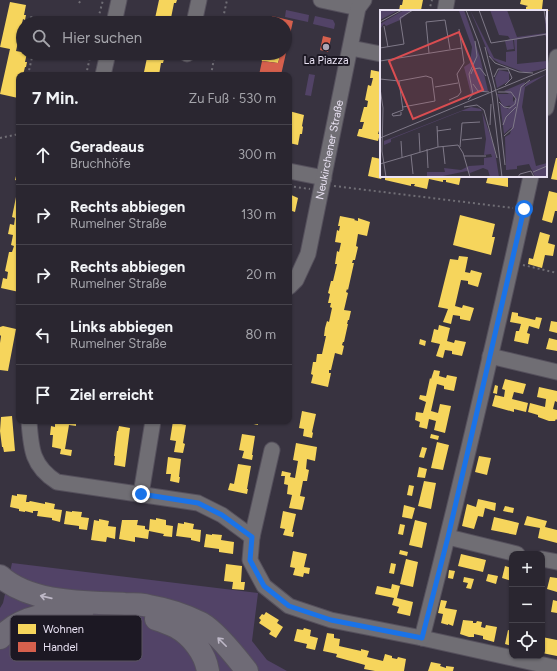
<!DOCTYPE html>
<html lang="de">
<meta charset="utf-8">
<style>
:root{--surface:#2a2630;--page:#322e38;--text:#f1f3f6;--muted:#a5a5ab;--line:#46434c}
body{margin:0;font-family:Figtree,sans-serif;background:var(--page);color:var(--text)}
.controls{position:absolute;right:12px;bottom:12px;display:grid;overflow:hidden;border-radius:8px;box-shadow:0 1px 3px #0004}
.controls button{width:36px;height:36px;display:grid;place-items:center;padding:0;border:0;border-bottom:1px solid var(--line);background:var(--surface);color:var(--text);font:20px sans-serif}
.stop{position:absolute;width:12px;height:12px;margin:-9px;border:3px solid #1a73e8;border-radius:50%;background:#fff}
.stop.end{background:#1a73e8;border-color:#fff;box-shadow:0 1px 4px #0008}
.list{margin:0;padding:0;list-style:none}
h2{display:flex;justify-content:space-between;align-items:center;height:52px;margin:0;padding:0 16px;font-size:17px}
h2 small{font-size:13px;font-weight:400;color:var(--muted)}
.list li{display:grid;grid-template-columns:26px 1fr auto;gap:12px;align-items:center;box-sizing:border-box;height:60px;padding:0 16px;border-top:1px solid var(--line)}
.list b{display:block;font-size:15px;white-space:nowrap}
.list p{margin:0;font-size:13px;white-space:nowrap;color:var(--muted)}
.list em{font-size:13px;font-style:normal;color:var(--muted)}
.icon{flex:none;width:22px;height:22px;fill:none;stroke:currentColor;stroke-width:2;stroke-linecap:round;stroke-linejoin:round}
.map{position:relative;flex:none;width:557px;height:671px;overflow:hidden}
.search{position:absolute;background:var(--surface);box-shadow:0 1px 3px #0004;left:16px;top:16px;width:276px;height:44px;display:flex;align-items:center;gap:10px;box-sizing:border-box;padding:0 14px;border-radius:22px;color:var(--muted);font-size:15px}
.panel{position:absolute;background:var(--surface);box-shadow:0 1px 3px #0004;left:16px;top:72px;width:276px;height:352px;border-radius:8px}
.map>svg:first-child{display:block}
.green{fill:#524367}
.homes{fill:#f6d55c}
.shops{fill:#d6604d}
.lines{fill:none;stroke-linecap:round;stroke-linejoin:round}
.minor-casing{stroke:#55505c;stroke-width:17}
.highway-casing{stroke:#55505c;stroke-width:24}
.path{stroke:#706e75;stroke-width:2;stroke-dasharray:2 3;stroke-linecap:butt}
.minor{stroke:#706e74;stroke-width:15}
.highway{stroke:#6f6b76;stroke-width:22}
.oneway{stroke:#beb8c7}
.route{stroke:#1a73e8;stroke-width:5}
.poi-dot{fill:#aba5b4;stroke:#1c1823;stroke-width:1.5}
.labels{text-anchor:middle;dominant-baseline:central;stroke-width:4;stroke-linejoin:round;paint-order:stroke}
.poi-label{font-size:11px;fill:#e9e2f3;stroke:#1c1823}
.street-label{font-size:11px;fill:#e9e2f3;stroke:#1c1823}
.inset-road{fill:none;stroke:#7f7988;stroke-width:1}
.view{fill:#da4d51;fill-opacity:0.15;stroke:#da4d51;stroke-width:2}
.inset-edge{fill:none;stroke:#e9e2f3;stroke-width:2}
.key{fill:#1c1823;stroke:#5a5561;stroke-width:1}
.key-label{font-size:11px;fill:#e9e2f3}
</style>
<div class="map">
<svg width="557" height="671" viewBox="0 0 557 671">
<rect width="100%" height="100%" fill="#383340"/>
<!-- green -->
<path class="green" d="M286,10L309,15L308,22L285,17Z
M315,16L333,20L335,24L334,29L313,24Z
M309,74L315,75L311,96L305,95Z
M12,563L258,593L252,641L267,660L287,671H0V650L5,644L0,640V608L3,603Z"/>
<!-- homes -->
<path class="homes" d="M159,0H177L176,3H174L170,23H154Z
M403,0H423L421,10L425,11H399L400,5H402Z
M521,0H543L542,9L550,11H548L547,17L546,11H526V7L528,6L520,4Z
M10,2L26,5L24,15H26L25,20L23,19L19,37L21,38L20,42H18L16,51L27,53L25,62H27L26,67H25L23,75H19V98H18L0,94L10,49L0,47Z
M148,53H163L162,58L164,59L163,63H161L159,75L144,72Z
M245,53H281L278,63L262,61L260,56Z
M371,70L381,72V124L378,134H380L378,141L357,136L359,129H362L364,122H360L364,107H367L368,101L365,100L368,85L371,86L373,78H370Z
M289,111L304,115L302,126L303,127L302,134H300L298,145L289,143Z
M372,157L381,159V176H461L459,185L446,182V180H443V182L429,179L427,189L414,186L415,184H411V186L385,180V178L382,177L381,179L368,176Z
M556,158H557V180L551,179Z
M18,168L19,169V181L15,180Z
M488,176H508V187L486,183Z
M549,191L557,193V211H555L552,223L542,220Z
M289,194L298,198L295,212L289,210Z
M16,197L19,198V292L1,288L3,278L7,279L8,272L5,271L9,252H12L14,246L11,245L13,235L8,234L10,224L14,225L15,218L12,217Z
M460,215L495,224L492,237H495L491,255L453,245Z
M340,216L355,219L354,220L358,221V218L370,222L367,236L358,234L356,246L358,247L355,260H353L352,263H354L348,290L347,289L346,292L348,293L344,310L351,311L349,320H348L347,324H348L344,342H343L342,345L344,346L342,355L335,353L331,370H329V373H331L328,387L311,383L313,375L311,374L313,362H316L317,354H322L326,336H324L325,328L327,321L329,322L332,308L330,307L331,303H328L330,294L328,293L331,281H333L337,264H335L337,251L339,252L341,243L335,242L337,230L339,231L340,226H338Z
M540,232L550,235L548,243L555,245L553,256L545,255L542,268L528,264L529,258L533,259Z
M459,256L468,257L465,272L470,273L471,270L482,273L478,287L468,284V281L461,280L455,306L462,308L463,305L474,308L470,321L460,319V316L453,315L451,324L443,322L448,309L438,307L450,259L458,260Z
M512,312L518,313V316L535,320L536,317L542,318L539,329L529,326L527,333L530,334L528,344L514,341L516,331H519L521,324L510,322Z
M551,321L557,322V333L549,331Z
M439,325L450,328L447,341L454,343L455,340L466,342L462,356L452,354V351L445,350L443,358L436,356L440,344L431,342L434,329L438,330Z
M3,326L16,329L8,371L0,370V343L1,336L0,335V327Z
M549,338L557,340V351L546,349Z
M420,339L426,341L425,346L419,344Z
M434,370L440,371L439,376L446,378L447,375L457,377L454,391L444,389V386L437,384L431,411L438,413L440,404L451,406L445,433L434,430L436,421L429,419L427,429L419,427L420,422L415,420L416,412L423,413L426,402L419,399L420,395L426,396L430,378L431,379Z
M505,379L526,384L523,394L514,392L512,399L528,403L526,412L514,409V412L492,406L495,395L504,397L505,390L502,389Z
M495,385L498,386L497,394L493,393Z
M539,387L557,391V402L555,401L553,409L557,410V420L556,419L555,421H549L538,417V415L528,412L530,403L545,407L546,399L537,397Z
M302,411L316,414L312,432L313,433L312,438L303,436L304,429L299,428Z
M12,416L15,451L4,452L3,447H2L0,431L1,417Z
M65,421H76V426L69,425L65,449L72,450L71,456L60,454L61,449L52,447L53,435H50L51,426L55,427V423L65,424Z
M173,421H182L181,424L186,425L183,443L185,444L183,453L174,452L176,441L170,440Z
M249,421H258V425L248,423Z
M119,426L130,428L125,467L114,465L115,456H114L117,431H118Z
M242,434L255,436L252,455H253L252,460L242,458L244,451L239,450Z
M431,434L439,436L438,440L430,438Z
M437,442L449,445L443,470L431,468Z
M296,443L317,447L315,461L307,459L306,469L309,470L307,481H303L300,496L305,497L302,510L289,508L292,495L287,494L288,485L284,484L285,476H281L282,471L291,473L290,477L295,478L298,461L293,460Z
M422,447L427,448L424,458L419,457Z
M479,456L491,458L487,475L475,472Z
M168,457L181,459L179,477H180L179,483L170,481L171,474H166Z
M238,464L251,466L247,489H248L247,494L228,490L230,483L234,484Z
M419,467L427,469L425,478L417,477Z
M424,481L436,483L431,509L418,506Z
M409,485L414,486L412,496L407,495Z
M17,494L27,495L26,502H29L30,501L45,504V502L55,504L54,509L62,510L60,522L52,520V518L37,516L38,511H33V513L25,511V512L19,511V509L10,507L12,495L17,496Z
M478,499L496,503L495,511L485,508L483,517L478,516L474,529L462,526L467,504L476,507Z
M404,505L415,508L412,519L402,517Z
M505,506L514,508L513,513L503,511Z
M66,511L72,512V511L82,512L81,517L89,518L87,530L79,529V526L64,524Z
M283,511L296,514L292,532H294L293,537L283,535L285,529L280,528Z
M527,516L547,521L545,527L557,530V543L538,538L540,528L524,525Z
M494,517L519,523L516,535L491,530Z
M156,518L166,520V525L173,526L172,537L163,536L164,534L149,531L148,539L135,537V542L119,539L122,520H138L137,525L145,526V529L149,530L150,519L156,520Z
M99,519L109,521L108,526L116,527L115,539L107,537L106,542L91,540L94,520L99,521Z
M415,520L427,523L422,548L409,545Z
M184,522L194,524L193,529L201,530L200,542L191,540V538L176,536L178,523L184,524Z
M400,524L405,525L403,535L398,534Z
M206,534L212,535V534L222,535L221,540L234,542L233,554L219,552V549L204,547Z
M400,550L408,552L407,556L399,554Z
M293,551L307,554L304,567L310,568L309,574L304,573L303,577L293,575L295,568L290,567Z
M461,554L486,560L483,572L458,566Z
M406,559L418,562L413,587L400,584Z
M391,563L396,564L394,574L389,573Z
M226,564L242,566L241,582H245L244,590L232,589L233,582L224,581Z
M505,566L512,568V581L502,578Z
M449,570L455,571L453,579L448,578Z
M488,574L498,576L496,584L486,581Z
M464,577L474,579L471,589L466,588L468,583L463,582Z
M550,577L557,578V592L547,589Z
M392,584L400,586L397,598L413,602L410,616L397,613L399,607L392,605L394,598L375,594L377,586L391,589Z
M441,600L447,601L445,608L457,610L453,626L448,624V625L441,623L443,614L438,613Z
M553,600L557,601V613L551,612Z
M266,612L279,620L277,623L283,627L276,638L269,634L271,631L259,623L261,620L259,618L262,614L264,615Z
M463,620L473,621V623H476L477,621L482,622L481,627L485,628L486,625L497,627L494,642L483,639V636L474,634V637H469L460,634Z
M304,628L311,630L310,636L318,638L315,650L306,648L307,644L294,641L297,629L303,630Z
M508,630L512,631V646L505,644Z
M327,633L334,634V638L340,639L339,646L361,651V649L369,651L367,657L383,661L385,654L392,656V658L397,659L398,657L406,659L404,671H375L364,669L365,665L336,657L337,654L323,651Z
M542,637L557,640V656L542,653Z
M431,662L441,664L440,666L446,668V666L454,667L453,671H428Z"/>
<!-- shops -->
<path class="shops" d="M272,16L293,21L286,53L285,23H271Z
M323,36L331,38L328,52L320,50Z
M281,53H286L281,75H259L262,61L278,63Z"/>
<g class="lines">
<!-- minor casing -->
<g class="minor-casing">
<g id="minor">
<path d="M321,0L358,8"/>
<path d="M445,11L447,0"/>
<path d="M114,23L119,0"/>
<path d="M194,23L199,0"/>
<path d="M351,48L381,54"/>
<path d="M187,54L188,53"/>
<path d="M103,75L108,53"/>
<path d="M546,108L557,57"/>
<path d="M289,171L324,178"/>
<path id="s1" d="M289,287L296,280L308,254L358,8L364,0"/>
<path d="M490,356L557,372"/>
<path d="M29,421C31,449 32,466 57,482L198,503L222,515L252,537L250,560L264,586L289,606L331,620L422,638L557,668"/>
<path d="M141,494L153,421"/>
<path d="M252,537L272,450"/>
<path d="M448,537L517,554"/>
<path d="M542,559L557,562"/>
<path d="M422,638C461,485 497,331 531,176"/>
</g>
</g>
<!-- highway casing -->
<g class="highway-casing">
<path id="highway" d="M0,576C31,604 86,602 125,604C133,604 142,604 149,606C167,609 185,615 201,623C215,631 237,658 247,671
M156,619C162,621 170,624 176,627C192,636 205,653 208,671
M0,638C21,615 53,612 82,613"/>
</g>
<!-- path -->
<path class="path" d="M79,3L81,0
M429,11L432,0
M30,23L32,14
M97,23L103,0
M222,23L227,0
M28,75L33,53
M55,75H56
M64,75V73
M86,75L91,53
M211,75L215,53
M0,138L19,134
M289,186L310,189
M334,186L513,208
M523,265L557,273"/>
<!-- minor -->
<use href="#minor" class="minor"/>
<!-- highway -->
<use href="#highway" class="highway"/>
</g>
<!-- one-way arrows -->
<defs><path id="oneway-shaft" d="M-6 0H5M1.5-3L5.5 0L1.5 3" fill="none" stroke-width="1.6" stroke-linecap="round" stroke-linejoin="round"/></defs>
<g class="oneway">
<use href="#oneway-shaft" transform="translate(46 597) rotate(-167)"/>
<use href="#oneway-shaft" transform="translate(222 642) rotate(-135)"/>
</g>
<g class="lines">
<!-- route -->
<path class="route" d="M141,494L198,503L222,515L252,537L250,560L264,586L289,606L331,620L422,638L448,537L524,209"/>
</g>
<!-- markers -->
<circle class="poi-dot" cx="326" cy="47" r="4"/>
<g class="labels">
<!-- poi labels -->
<g class="poi-label">
<text x="326" y="60">La Piazza</text>
</g>
<!-- street labels -->
<g class="street-label">
<text stroke="none"><textPath href="#s1" startOffset="145">Neukirchener Straße</textPath></text>
</g>
</g>
<!-- overview -->
<g transform="translate(380 10)">
<rect width="167" height="167" fill="#383340"/>
<path d="M0,0H19L0,10ZM24,0H32L20,10L6,16L4,14L0,19V14ZM76,0H84L100,47L108,81L91,84L84,57L90,53L92,37L79,1ZM90,0L114,48L126,52V42L135,41L134,30L137,29V54L167,51V58L146,63L119,53L110,47ZM110,0H127L137,27L166,23L164,0L167,19V29L165,25L133,30L134,39L127,40L125,31L130,29L128,26L119,25ZM119,60L129,62V71L117,78L115,68ZM167,64L145,77L142,97L156,156L167,153V167H155L149,154L137,156V159L126,160L125,127L130,124L142,79L148,72ZM145,72L132,117L124,124L120,94L128,99L136,88L124,81ZM117,84H133V95L123,97ZM91,97L101,99L114,136L119,167H110L108,160L103,158L90,163L87,161L58,167H42H47V162H65L64,158L81,160L89,156L104,155V148L112,147L111,144L104,145L106,129L102,101H82L11,129V132L4,135V131Z" fill="#524367"/>
<path class="inset-road" d="M86,0L98,31L111,77L122,167M99,0L111,33L167,24M164,0L167,17M0,12L22,0M4,16L8,37M105,37L117,86L125,155M0,38L24,34L20,8L33,0M49,43L46,12L65,10L70,39M109,46L115,53L139,62L153,63M0,51L82,38M91,64L93,59L100,58L106,66M114,67L118,59H128L132,68L125,75M0,69L19,71L46,66L52,68L55,91L23,97M19,71L23,100L12,104L13,106L21,105V102M93,74L98,81L109,82M55,77L78,73M0,78L3,98L2,141L6,167M118,82H131L136,89L135,94L130,98L124,97L119,92M69,90L78,86L81,82L77,64L84,53L79,19M88,90L93,84L89,64L97,46L95,31M84,97L97,95L104,100L117,148M110,115L111,94M123,115L126,107L136,97M57,116L58,137M57,121L71,119M39,123L40,142M124,126L133,118L141,77L150,70M0,128L167,59M82,130L102,128M21,131L22,147M63,136L65,154M80,137L82,113L100,112M47,139L48,158M31,145L33,164M84,146H106M0,154L58,137L78,135L83,143L90,167M153,162L167,156M138,167L140,164L151,161L154,167"/>
<path class="view" d="M79,22L103,80L33,109L9,51Z"/>
<rect width="167" height="167" class="inset-edge"/>
</g>
<!-- legend -->
<rect x="10" y="615" width="132" height="46" rx="6" class="key"/>
<rect x="18" y="624" width="18" height="10" fill="#f6d55c"/>
<rect x="18" y="642" width="18" height="10" fill="#d6604d"/>
<g class="key-label">
<text x="43" y="633">Wohnen</text>
<text x="43" y="651">Handel</text>
</g>
</svg>
<div class="controls">
<button>+</button>
<button>−</button>
<button><svg class="icon" aria-label="locate" viewBox="0 0 24 24"><circle cx="12" cy="12" r="6"/><path d="M12 2v4M12 18v4M2 12h4M18 12h4"/></svg></button>
</div>
<div class="stop" style="left:524px;top:209px"></div>
<div class="stop end" style="left:141px;top:494px"></div>
<div class="search"><svg class="icon" aria-label="search" viewBox="0 0 24 24"><circle cx="10" cy="10" r="6"/><path d="M15 15l6 6"/></svg>Hier suchen</div>
<section class="panel">
<h2>7 Min.<small>Zu Fuß · 530 m</small></h2>
<ul class="list">
<li><svg class="icon" aria-label="ahead" viewBox="0 0 24 24"><path d="M12 20V5M6 11l6-6 6 6"/></svg><div><b>Geradeaus</b><p>Bruchhöfe</p></div><em>300 m</em></li>
<li><svg class="icon" aria-label="right" viewBox="0 0 24 24"><path d="M7 20v-9h11M14 6l5 5-5 5"/></svg><div><b>Rechts abbiegen</b><p>Rumelner Straße</p></div><em>130 m</em></li>
<li><svg class="icon" aria-label="right" viewBox="0 0 24 24"><path d="M7 20v-9h11M14 6l5 5-5 5"/></svg><div><b>Rechts abbiegen</b><p>Rumelner Straße</p></div><em>20 m</em></li>
<li><svg class="icon" aria-label="left" viewBox="0 0 24 24"><path d="M17 20v-9H6M10 6l-5 5 5 5"/></svg><div><b>Links abbiegen</b><p>Rumelner Straße</p></div><em>80 m</em></li>
<li><svg class="icon" aria-label="arrive" viewBox="0 0 24 24"><path d="M6 21V4h12l-3 4 3 4H6"/></svg><div><b>Ziel erreicht</b></div></li>
</ul>
</section>
</div>
